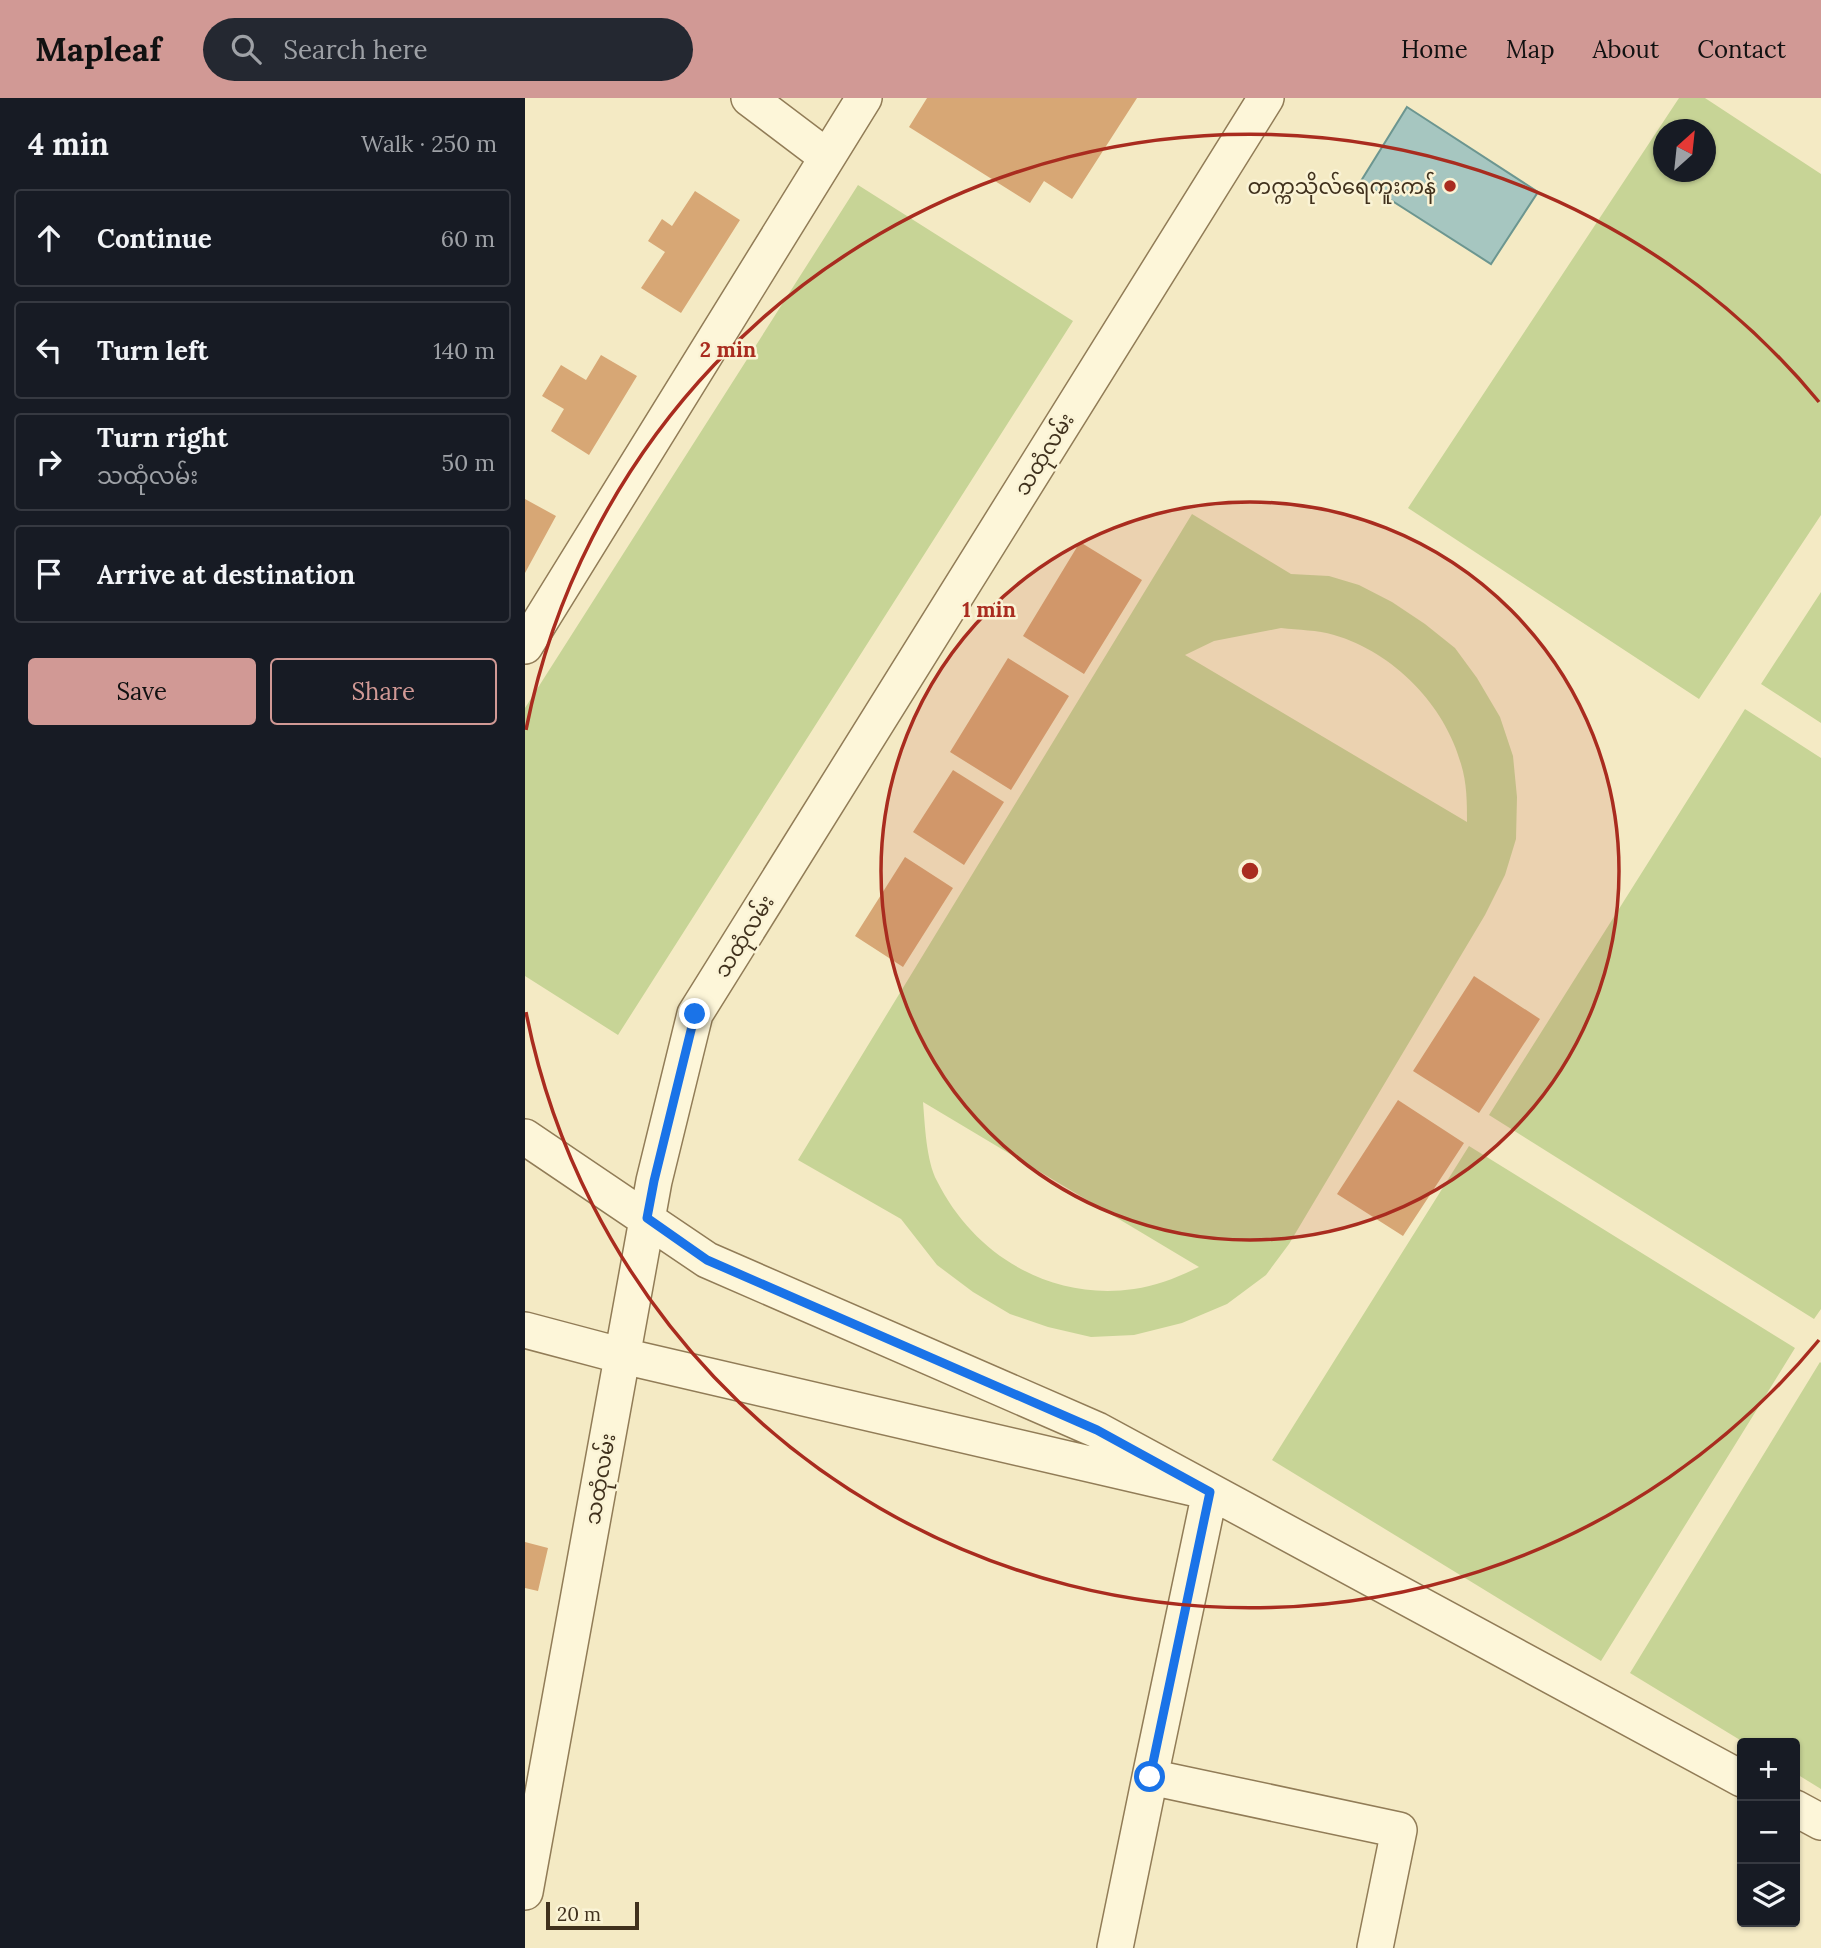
<!DOCTYPE html>
<meta charset="utf-8">
<style>
:root{--surface:#171b24;--page:#242831;--text:#f1f3f6;--muted:#9ea1a6;--line:#363941;--accent:#d19995}
body{margin:0;font-family:Lora,"Noto Sans Myanmar",serif;background:var(--page);color:var(--text)}
.controls{position:absolute;right:21px;bottom:21px;display:grid;overflow:hidden;border-radius:7px;box-shadow:0 2px 5px #0004}
.controls button{width:63px;height:63px;display:grid;place-items:center;padding:0;border:0;border-bottom:2px solid var(--line);background:var(--surface);color:var(--text);font:35px sans-serif}
.compass{position:absolute;left:1128px;top:21px;width:63px;height:63px;border-radius:50%;background:var(--surface);box-shadow:0 2px 5px #0004;rotate:27deg}
.scale{position:absolute;left:21px;bottom:18px;width:93px;box-sizing:border-box;padding-left:7px;border:4px solid #40311d;border-top:0;font-size:19px;line-height:24px;white-space:nowrap;color:#40311d;-webkit-text-stroke:5px #faf3d5;paint-order:stroke}
.stop{position:absolute;width:21px;height:21px;margin:-16px;border:5px solid #1a73e8;border-radius:50%;background:#fff}
.stop.end{background:#1a73e8;border-color:#fff;box-shadow:0 2px 7px #0008}
.list{margin:0;padding:0;list-style:none}
h2{display:flex;justify-content:space-between;align-items:center;height:91px;margin:0;padding:0 28px;font-size:30px}
h2 small{font-size:23px;font-weight:400;color:var(--muted)}
.list li{display:grid;grid-template-columns:46px 1fr auto;gap:21px;align-items:center;box-sizing:border-box;height:98px;margin:0 14px 14px;padding:0 14px;border:2px solid var(--line);border-radius:7px}
.list b{display:block;font-size:26px;white-space:nowrap}
.list p{margin:0;font-size:23px;white-space:nowrap;color:var(--muted)}
.list em{font-size:23px;font-style:normal;color:var(--muted)}
.actions{display:flex;gap:14px;padding:21px 28px}
.actions a{flex:1;padding:16px 0;border:2px solid var(--accent);border-radius:7px;text-align:center;font-size:24px;color:var(--accent)}
.actions .main{background:var(--accent);color:#111}
.icon{flex:none;width:38px;height:38px;fill:none;stroke:currentColor;stroke-width:2;stroke-linecap:round;stroke-linejoin:round}
.map{position:relative;flex:none;width:1296px;height:1850px;overflow:hidden}
header{display:flex;align-items:center;gap:42px;box-sizing:border-box;height:98px;padding:0 35px;background:var(--accent);color:#111}
header strong{font-size:33px}
nav{display:flex;gap:38px;margin-inline-start:auto;font-size:24px}
.search{width:490px;height:63px;background:var(--page);display:flex;align-items:center;gap:18px;box-sizing:border-box;padding:0 24px;border-radius:38px;color:var(--muted);font-size:26px}
main{display:flex}
aside{flex:1;background:var(--surface)}
.map>svg:first-child{display:block}
.pitch{fill:#c7d496;fill-rule:evenodd}
.water{fill:#a6c6c0;stroke:#6c9690;stroke-width:2}
.building{fill:#d7a775}
.lines{fill:none;stroke-linecap:round;stroke-linejoin:round}
.minor-casing{stroke:#917c57;stroke-width:38}
.minor{stroke:#fdf6d9;stroke-width:35}
.route{stroke:#1a73e8;stroke-width:9}
.ring{fill:none;stroke:#a92c1f;stroke-width:3.5}
.poi-dot{fill:#a92c1f;stroke:#faf3d5;stroke-width:2.5}
.labels{text-anchor:middle;dominant-baseline:central;stroke-width:5;stroke-linejoin:round;paint-order:stroke}
.poi-label{font-size:21px;fill:#40311d;stroke:#faf3d5;text-anchor:end}
.street-label{font-size:21px;fill:#40311d;stroke:#faf3d5}
.centre{fill:#a92c1f;stroke:#faf3d5;stroke-width:3.5}
.ring-label{font-size:21px;text-anchor:middle;font-weight:bold;fill:#a92c1f;stroke:#faf3d5;stroke-width:5;stroke-linejoin:round;paint-order:stroke}
</style>
<header>
<strong>Mapleaf</strong>
<div class="search"><svg class="icon" aria-label="search" viewBox="0 0 24 24"><circle cx="10" cy="10" r="6"/><path d="M15 15l6 6"/></svg>Search here</div>
<nav><a>Home</a><a>Map</a><a>About</a><a>Contact</a></nav>
</header>
<main>
<aside>
<h2>4 min<small>Walk · 250 m</small></h2>
<ul class="list">
<li><svg class="icon" aria-label="ahead" viewBox="0 0 24 24"><path d="M12 20V5M6 11l6-6 6 6"/></svg><div><b>Continue</b></div><em>60 m</em></li>
<li><svg class="icon" aria-label="left" viewBox="0 0 24 24"><path d="M17 20v-9H6M10 6l-5 5 5 5"/></svg><div><b>Turn left</b></div><em>140 m</em></li>
<li><svg class="icon" aria-label="right" viewBox="0 0 24 24"><path d="M7 20v-9h11M14 6l5 5-5 5"/></svg><div><b>Turn right</b><p>သထုံလမ်း</p></div><em>50 m</em></li>
<li><svg class="icon" aria-label="arrive" viewBox="0 0 24 24"><path d="M6 21V4h12l-3 4 3 4H6"/></svg><div><b>Arrive at destination</b></div></li>
</ul>
<div class="actions"><a class="main">Save</a><a>Share</a></div>
</aside>
<div class="map">
<svg width="1296" height="1850" viewBox="0 0 1296 1850">
<rect width="100%" height="100%" fill="#f4eac4"/>
<!-- pitch -->
<path class="pitch" d="M1154,0H1180L1296,76V417L1174,601L883,410ZM1139,32H1181V74H1139Z
M333,87L548,223L93,937L0,878V610Z
M667,416L766,476L804,478L834,487L867,504L900,526L930,550L952,580L975,619L988,658L992,699L991,741L980,777L960,817L764,1146L741,1177L702,1206L657,1225L609,1237L566,1239L523,1229L485,1216L448,1194L412,1167L376,1121L273,1062ZM756,530C774,532 792,532 809,537C868,554 920,607 936,666C942,685 942,705 942,724L660,557L689,543ZM398,1004L674,1169C653,1179 632,1188 609,1191C525,1203 449,1157 412,1083C401,1062 400,1027 398,1004Z
M1296,494V625L1236,586Z
M1220,611L1296,660V1211L1289,1221L964,1017Z
M944,1048L1270,1250L1076,1563L747,1362Z
M1295,1264L1296,1265V1691L1270,1675V1645H1220L1105,1575Z"/>
<!-- water -->
<path class="water" d="M882,9L1013,94L966,166L836,83Z"/>
<!-- building -->
<path class="building" d="M402,0H612L547,101L519,83L505,105L384,29Z
M170,93L215,122L156,215L116,190L140,154L123,143L137,121L147,128Z
M76,257L112,278L64,357L26,333L39,311L17,298L36,267L61,282Z
M0,401L31,418L0,475Z
M555,444L617,482L559,576L498,538Z
M483,560L544,598L486,692L425,654Z
M428,672L479,704L439,767L388,734Z
M380,759L428,790L378,869L330,838Z
M949,878L1015,921L954,1015L888,973Z
M873,1002L939,1045L878,1138L812,1096Z
M0,1444L23,1450L13,1493L0,1490Z"/>
<g class="lines">
<!-- minor casing -->
<g class="minor-casing">
<path id="minor" d="M224,0L302,59
M0,548L339,0
M0,1039L182,1162L572,1332L1217,1681
M0,1232L98,1258L685,1394L625,1679L874,1732L850,1850
M1270,1710L1296,1724
M0,1794L129,1083L170,916L741,0
M590,1850L625,1679"/>
</g>
<!-- minor -->
<use href="#minor" class="minor"/>
</g>
<g class="lines">
<!-- route -->
<path class="route" d="M170,916L129,1083L122,1120L182,1162L572,1332L685,1394L625,1679"/>
</g>
<!-- distance rings -->
<circle cx="725" cy="773" r="369" fill="#a92c1f" fill-opacity=".12"/>
<g class="ring">
<circle cx="725" cy="773" r="369"/>
<path d="M1294 1242A738 738 0 0 1 1 914M1 632A738 738 0 0 1 1294 304"/>
</g>
<!-- markers -->
<circle class="poi-dot" cx="925" cy="88" r="7"/>
<g class="labels">
<!-- poi labels -->
<g class="poi-label">
<text x="911" y="88">တက္ကသိုလ်ရေကူးကန်</text>
</g>
<!-- street labels -->
<g class="street-label">
<text transform="translate(519 356) rotate(-58)">သထုံလမ်း</text>
<text transform="translate(219 838) rotate(-58)">သထုံလမ်း</text>
<text transform="translate(75 1381) rotate(-80)">သထုံလမ်း</text>
</g>
</g>
<circle cx="725" cy="773" r="10" class="centre"/>
<g class="ring-label">
<text x="203" y="259">2 min</text>
<text x="464" y="519">1 min</text>
</g>
</svg>
<div class="controls">
<button>+</button>
<button>−</button>
<button><svg class="icon" aria-label="layers" viewBox="0 0 24 24"><path d="M12 4l9 5-9 5-9-5zM3 14l9 5 9-5"/></svg></button>
</div>
<svg class="compass" viewBox="-18 -18 36 36"><path d="M0-13l5 13h-10z" fill="#e53935"/><path d="M0 13l5-13h-10z" fill="#9ea1a6"/></svg>
<div class="scale">20 m</div>
<div class="stop" style="left:625px;top:1679px"></div>
<div class="stop end" style="left:170px;top:916px"></div>
</div>
</main>
